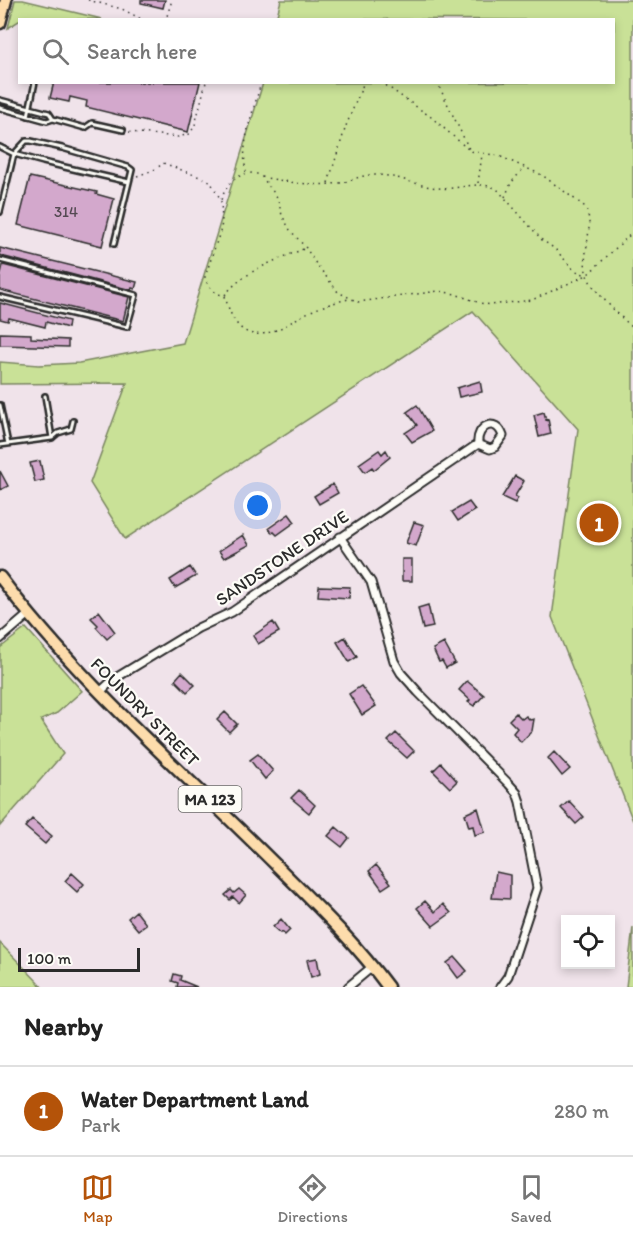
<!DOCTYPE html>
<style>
:root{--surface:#fff;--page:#f6f6f6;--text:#222;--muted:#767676;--line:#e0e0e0;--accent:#b45309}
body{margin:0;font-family:Itim,sans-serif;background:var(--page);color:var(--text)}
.controls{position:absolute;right:18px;bottom:18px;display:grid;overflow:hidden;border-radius:0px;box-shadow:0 3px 9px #0003}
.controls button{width:54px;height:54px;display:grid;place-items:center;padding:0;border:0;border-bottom:2px solid var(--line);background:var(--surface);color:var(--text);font:30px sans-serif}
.scale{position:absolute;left:18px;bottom:15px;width:122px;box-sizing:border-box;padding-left:6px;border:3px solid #2b2b2b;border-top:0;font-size:16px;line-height:21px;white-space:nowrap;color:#2b2b2b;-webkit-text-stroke:4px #fdfcf7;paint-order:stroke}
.you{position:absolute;left:258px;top:506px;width:21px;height:21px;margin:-15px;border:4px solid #fff;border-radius:50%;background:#1a73e8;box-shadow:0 0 0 9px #1a73e833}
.badge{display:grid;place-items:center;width:39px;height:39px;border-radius:50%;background:var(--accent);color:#fff;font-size:20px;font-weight:700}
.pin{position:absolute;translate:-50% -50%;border:3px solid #fff;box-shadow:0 2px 6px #0006}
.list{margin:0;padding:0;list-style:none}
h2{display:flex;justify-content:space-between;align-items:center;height:78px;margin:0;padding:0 24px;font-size:26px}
h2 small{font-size:20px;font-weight:400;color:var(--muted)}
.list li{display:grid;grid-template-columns:39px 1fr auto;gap:18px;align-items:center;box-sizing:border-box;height:90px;padding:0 24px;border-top:2px solid var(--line)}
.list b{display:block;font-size:22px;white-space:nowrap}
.list p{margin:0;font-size:20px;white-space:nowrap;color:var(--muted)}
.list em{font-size:20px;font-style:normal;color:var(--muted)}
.icon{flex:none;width:33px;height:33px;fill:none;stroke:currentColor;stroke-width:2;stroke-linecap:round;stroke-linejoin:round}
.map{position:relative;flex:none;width:633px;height:987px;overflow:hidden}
.search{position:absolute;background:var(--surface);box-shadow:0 3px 9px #0003;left:18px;right:18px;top:18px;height:66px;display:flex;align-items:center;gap:15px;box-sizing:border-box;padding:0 21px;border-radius:0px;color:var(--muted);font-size:22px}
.sheet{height:168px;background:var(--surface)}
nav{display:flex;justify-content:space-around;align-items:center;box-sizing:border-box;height:84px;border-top:2px solid var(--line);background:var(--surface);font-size:16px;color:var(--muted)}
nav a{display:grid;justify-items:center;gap:3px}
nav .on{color:var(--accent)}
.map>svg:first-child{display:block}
.green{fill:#c9e197;stroke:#7a8661;stroke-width:1.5}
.building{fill:#d3a8cc;stroke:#2b2b2b;stroke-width:1.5}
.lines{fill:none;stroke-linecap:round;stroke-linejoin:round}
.service-casing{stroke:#2b2b2b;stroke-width:8}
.minor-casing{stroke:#2b2b2b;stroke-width:11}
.trunk-casing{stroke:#2b2b2b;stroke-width:15}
.path{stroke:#2b2b2b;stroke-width:1.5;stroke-dasharray:1.5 4.5;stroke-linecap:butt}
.service{stroke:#fdfcf7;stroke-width:3}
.minor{stroke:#fdfcf7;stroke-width:7}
.trunk{stroke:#fddcac;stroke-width:10}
.labels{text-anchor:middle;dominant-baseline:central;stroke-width:4.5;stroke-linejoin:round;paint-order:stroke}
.number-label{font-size:15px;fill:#554a53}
.shield{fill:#fdfcf7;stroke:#6a6a68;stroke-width:1.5}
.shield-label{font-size:16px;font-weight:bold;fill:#2b2b2b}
.street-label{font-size:18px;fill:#2b2b2b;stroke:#fdfcf7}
</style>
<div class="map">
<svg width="633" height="987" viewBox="0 0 633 987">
<rect width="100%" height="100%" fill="#f0e3ea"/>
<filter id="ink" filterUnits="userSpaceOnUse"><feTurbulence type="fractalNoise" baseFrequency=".0167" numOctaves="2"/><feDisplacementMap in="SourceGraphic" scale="12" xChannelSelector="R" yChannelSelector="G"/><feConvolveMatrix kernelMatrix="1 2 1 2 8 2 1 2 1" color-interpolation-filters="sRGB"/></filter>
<g filter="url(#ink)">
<!-- green -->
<path class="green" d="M15,0H23L102,19L20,20L19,21L8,28Z
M281,0H633V821L552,617L578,429L473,311L125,539L90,483L127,383L0,384V362L39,365L79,363L183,343L263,83L614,82V20L276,19Z
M26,628L82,691L57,713L41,720L63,754L0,826V648Z
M633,927V987H626Z
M0,943L38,982L42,987H0Z"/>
<!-- building -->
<path class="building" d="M141,0H165L163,8L141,3Z
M54,82H200L188,132L86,107L87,101L70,97L69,102L50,98Z
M30,177L97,192L96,194L114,199L102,246L18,225Z
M0,248L137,282L135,289L132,288L131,290L5,257L0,255Z
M3,265L129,297L123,321L0,290V277Z
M0,303L69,321L68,328L46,322L45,327L9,318L8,321L0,319Z
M0,333L31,334V338L68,340V347L0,345Z
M480,381L482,392L459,397L457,388Z
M417,405L432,431L412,442L405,433L417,425L407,412Z
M544,412L546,420L548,419L551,434L539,437L534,415Z
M379,450L382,454L386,450L390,457L374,470L372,467L365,472L359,464Z
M40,461L44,480L35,482L30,463Z
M0,471L8,486L0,490Z
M515,476L524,481L515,496L518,498L515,503L502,497Z
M333,484L338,493L319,504L314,496Z
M469,502L475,510L458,521L452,512Z
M289,514L295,522L277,535L274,532L272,533L269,528Z
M414,522L424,525L416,546L406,543Z
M243,535L249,545L224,558L219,551Z
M402,559H412V581H402Z
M190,567L196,576L175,588L170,580Z
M319,586L350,587L349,598L318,596Z
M428,605L433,627L423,629L418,608Z
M99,611L115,632L107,639L96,627L98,625L91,618Z
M273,622L279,632L258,644L253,636Z
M345,637L357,657L349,662L337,642Z
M444,643L455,663L446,668L442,661L439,662L433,649Z
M182,672L195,685L187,692L175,680Z
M467,681L484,695L474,706L468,702L470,700L459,690Z
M361,686L376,706L362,715L349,694Z
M225,712L237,724L229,732L217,720Z
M516,713L522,719L526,716L530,720L534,719L532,731L521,742L513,733L517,728L509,720Z
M396,733L414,751L407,758L388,741Z
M554,752L570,769L562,776L548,758Z
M258,754L273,771L265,779L250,760Z
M441,763L457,781L450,788L433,771Z
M299,790L315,805L309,813L291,798Z
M569,801L584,817L576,824L561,808Z
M478,808L485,832L475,835L473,826L469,827L465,814Z
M32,819L52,836L45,844L25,827Z
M336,827L349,838L342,847L328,836Z
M376,865L391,883L382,889L369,871Z
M496,872L510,875V899L492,898Z
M72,873L84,884L77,892L65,881Z
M239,889L246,895L239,903L233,897L230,900L225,895L231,890L234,893Z
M425,901L435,912L443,904L451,913L433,926L417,908Z
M136,911L146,924L138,930L128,918Z
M281,919L290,930L285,935L282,932L280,933L273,927Z
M455,957L467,971L458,978L447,963Z
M317,958L320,974L311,977L307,960Z
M174,974L181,976L180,980L197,987H177L178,983L172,981Z"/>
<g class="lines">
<!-- service casing -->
<g class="service-casing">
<path id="service" d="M0,100L49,113L53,119L47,121L0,108
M28,116L35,82
M53,119L85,128L92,123L123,130
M0,147L14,154L43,162L129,182
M0,212L14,154L26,141H31L62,148L128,167L132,170L114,244
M0,260L136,295L127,327L0,297
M0,405L8,444
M52,438L58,433L71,429L73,421
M0,445L52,438L45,396"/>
</g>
<!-- minor casing -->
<g class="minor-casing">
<path id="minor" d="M340,537L371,582L394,661L401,673L418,692L509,784L517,793L520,802L537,888L508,976L500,987
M0,639L29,614
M101,691L114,679L198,628L232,612L478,444C476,426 496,416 503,436L495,447L490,449L478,444
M348,987L372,967"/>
</g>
<!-- trunk casing -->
<g class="trunk-casing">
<path id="trunk" d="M0,23L6,0
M0,577C79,682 181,770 274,863C314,903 354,941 388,987"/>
</g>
<!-- path -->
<path class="path" d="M88,0L122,9L143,20
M163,20L167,16L172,0
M381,82L431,117L469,150
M437,82L470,151L499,156L542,175L584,206C597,224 580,254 587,275C591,289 622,318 633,328
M129,132L178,137L190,134L195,125L206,82
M246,172C240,141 254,111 261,82
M137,176L156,169L163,163L166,164L210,181L221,200C227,183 237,173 255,173L262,177L277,197L282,215L290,230L306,248L314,261L338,292L358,302L439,291L455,294L480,303L491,305L532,300L587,275L633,232
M262,177C287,182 315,187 340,183C352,181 362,174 375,175C398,175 417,186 438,188C458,191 478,179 497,189L542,240L555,249L574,270L586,275
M328,183L346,126L364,82
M478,183L482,155
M505,197L511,183L523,169
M221,201L222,223L220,232L205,277L208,285L217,294L225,295C245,270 277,260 306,248
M225,296C232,324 244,343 276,330C288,325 298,317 309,312C322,306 335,302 349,299"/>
<!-- service -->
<use href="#service" class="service"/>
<!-- minor -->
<use href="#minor" class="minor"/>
<!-- trunk -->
<use href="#trunk" class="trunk"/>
</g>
</g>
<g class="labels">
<!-- number labels -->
<g class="number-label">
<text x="66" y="212">314</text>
</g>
<!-- shield labels -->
<rect class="shield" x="178.5" y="786" width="63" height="26" rx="4.5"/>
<g class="shield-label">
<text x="210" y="799">MA 123</text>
</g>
<!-- street labels -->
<g class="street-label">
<text transform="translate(282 558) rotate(-34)">SANDSTONE DRIVE</text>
<text transform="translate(145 712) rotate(45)">FOUNDRY STREET</text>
</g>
</g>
</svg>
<div class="controls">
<button><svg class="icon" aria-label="locate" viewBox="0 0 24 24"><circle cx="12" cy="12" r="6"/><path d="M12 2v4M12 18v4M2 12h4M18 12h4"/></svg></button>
</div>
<div class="scale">100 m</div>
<div class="you"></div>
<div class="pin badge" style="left:599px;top:523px">1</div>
<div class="search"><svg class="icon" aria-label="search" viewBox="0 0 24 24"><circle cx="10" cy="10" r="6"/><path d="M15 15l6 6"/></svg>Search here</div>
</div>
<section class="sheet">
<h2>Nearby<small></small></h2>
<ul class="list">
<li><span class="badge">1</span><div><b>Water Department Land</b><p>Park</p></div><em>280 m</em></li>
</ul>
</section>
<nav>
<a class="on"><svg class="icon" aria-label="map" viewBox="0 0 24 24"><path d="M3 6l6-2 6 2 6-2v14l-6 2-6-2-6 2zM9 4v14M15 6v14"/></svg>Map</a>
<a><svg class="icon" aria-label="directions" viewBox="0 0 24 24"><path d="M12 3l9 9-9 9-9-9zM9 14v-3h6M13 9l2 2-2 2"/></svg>Directions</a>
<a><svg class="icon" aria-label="saved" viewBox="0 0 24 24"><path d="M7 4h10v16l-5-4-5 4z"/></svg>Saved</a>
</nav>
